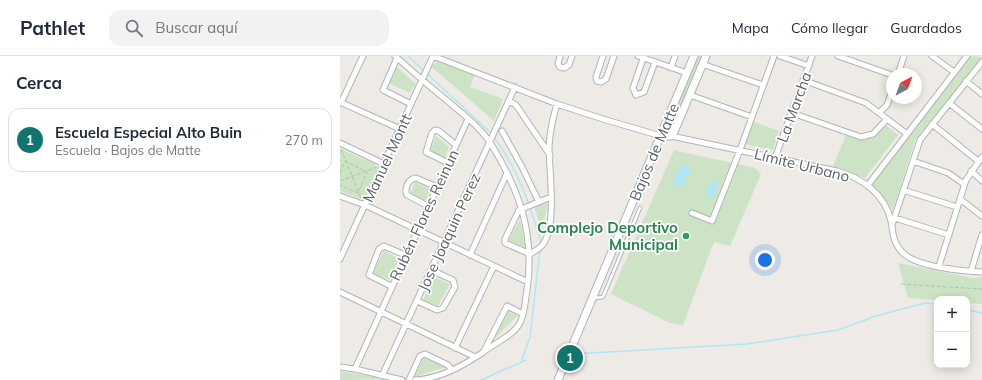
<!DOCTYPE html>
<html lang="es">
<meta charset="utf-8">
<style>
:root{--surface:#fff;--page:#f2f2f3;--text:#1f2937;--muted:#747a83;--line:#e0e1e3;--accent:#0f766e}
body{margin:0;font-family:Mulish,sans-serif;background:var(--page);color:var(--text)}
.controls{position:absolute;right:12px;bottom:12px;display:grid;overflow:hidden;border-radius:8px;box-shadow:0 2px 10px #0003}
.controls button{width:36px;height:36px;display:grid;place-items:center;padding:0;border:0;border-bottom:1px solid var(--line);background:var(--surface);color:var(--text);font:20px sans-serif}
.compass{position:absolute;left:546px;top:12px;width:36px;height:36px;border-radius:50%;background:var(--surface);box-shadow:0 2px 10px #0003;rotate:41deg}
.you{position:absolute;left:425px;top:204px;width:14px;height:14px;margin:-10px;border:3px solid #fff;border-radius:50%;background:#1a73e8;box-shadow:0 0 0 6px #1a73e833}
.badge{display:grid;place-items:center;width:26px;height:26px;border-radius:50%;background:var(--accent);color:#fff;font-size:13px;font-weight:700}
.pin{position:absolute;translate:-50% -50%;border:2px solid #fff;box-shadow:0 1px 4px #0006}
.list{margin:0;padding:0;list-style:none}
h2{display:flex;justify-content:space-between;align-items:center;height:52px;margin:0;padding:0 16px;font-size:17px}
h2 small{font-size:13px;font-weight:400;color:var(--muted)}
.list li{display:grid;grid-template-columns:26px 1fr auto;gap:12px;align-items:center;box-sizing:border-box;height:64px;margin:0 8px 8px;padding:0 8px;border:1px solid var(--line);border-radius:12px}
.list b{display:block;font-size:15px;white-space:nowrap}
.list p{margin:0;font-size:13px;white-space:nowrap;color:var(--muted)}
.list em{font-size:13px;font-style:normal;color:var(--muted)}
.icon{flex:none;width:22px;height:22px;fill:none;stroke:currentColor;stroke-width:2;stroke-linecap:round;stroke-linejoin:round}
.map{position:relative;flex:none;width:642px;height:324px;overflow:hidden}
header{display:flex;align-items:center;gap:24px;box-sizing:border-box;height:56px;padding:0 20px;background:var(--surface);border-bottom:1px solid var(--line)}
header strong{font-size:19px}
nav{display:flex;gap:22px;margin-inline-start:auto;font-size:14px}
.search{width:280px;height:36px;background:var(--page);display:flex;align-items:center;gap:10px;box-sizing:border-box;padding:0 14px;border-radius:12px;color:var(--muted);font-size:15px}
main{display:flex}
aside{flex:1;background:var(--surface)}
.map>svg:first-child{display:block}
.green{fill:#cce3c5}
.water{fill:#afe6f6}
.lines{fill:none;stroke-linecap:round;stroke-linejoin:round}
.stream{stroke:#afe6f6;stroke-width:1.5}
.service-casing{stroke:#b1b4b7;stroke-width:4.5}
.minor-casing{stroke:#b1b4b7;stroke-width:7}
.secondary-casing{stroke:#b0b4b7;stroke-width:9}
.path{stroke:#a4caa6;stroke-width:1;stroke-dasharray:4 2;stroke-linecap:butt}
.service{stroke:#fff;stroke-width:2.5}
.minor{stroke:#fff;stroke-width:5}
.secondary{stroke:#fff;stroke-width:7}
.leisure-dot{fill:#2e9e5b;stroke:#fff;stroke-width:1.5}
.labels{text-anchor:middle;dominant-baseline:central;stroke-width:3.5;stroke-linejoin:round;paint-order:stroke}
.street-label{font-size:15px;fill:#5e6265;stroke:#fff}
.leisure-label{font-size:15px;font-weight:bold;fill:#27864d;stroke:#fff;text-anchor:end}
</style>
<header>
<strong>Pathlet</strong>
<div class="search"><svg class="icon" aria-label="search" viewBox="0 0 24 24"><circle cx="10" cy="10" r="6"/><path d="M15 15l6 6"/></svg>Buscar aquí</div>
<nav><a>Mapa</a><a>Cómo llegar</a><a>Guardados</a></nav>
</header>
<main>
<aside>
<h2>Cerca<small></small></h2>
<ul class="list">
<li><span class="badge">1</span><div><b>Escuela Especial Alto Buin</b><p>Escuela · Bajos de Matte</p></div><em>270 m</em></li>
</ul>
</aside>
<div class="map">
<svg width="642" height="324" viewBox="0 0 642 324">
<rect width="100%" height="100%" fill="#eeebe6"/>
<!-- green -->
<path class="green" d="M356,0H364L335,68L329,66Z
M630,0L642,1L575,84L553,154L532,128Z
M97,5L135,18L130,31L163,43L154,65L92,11Z
M57,11L76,28L70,37L49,27Z
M412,65L439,75L433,94L404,88Z
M546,69L558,79L525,122L492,112L506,79L525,84L536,79Z
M96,80L109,91L105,102L90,94Z
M0,93L35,108L37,113L24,140L20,143L0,135Z
M334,94L415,112L421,118L390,190L374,186L343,269L330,267L271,238Z
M75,126L91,133L85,145L70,137Z
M208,147L202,175L194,150Z
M180,164L186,192L168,185Z
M44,195L60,203L49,224L33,217Z
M558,207L632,222L642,221V248L627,247V243L597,244L568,242Z
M94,221L110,228L98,250L83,244Z
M167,255L177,260L151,286Z
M84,302L106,311L74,321Z
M0,315L44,323L0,324Z"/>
<!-- water -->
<path class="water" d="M341,108L351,112L342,131L332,127Z
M375,124L380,125L375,129L378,130L373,142H366L365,139L369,136L365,133Z"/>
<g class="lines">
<!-- stream -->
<path class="stream" d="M68,0L152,78
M154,81C177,112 189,146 200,182V189
M627,254L642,257
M233,298L407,288L498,274L536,260L566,252L585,247L597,248
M181,306L190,281L200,194
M141,324L186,304"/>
<!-- service casing -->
<g class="service-casing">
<path id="service" d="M255,242L263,241L300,152"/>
</g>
<!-- minor casing -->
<g class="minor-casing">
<path id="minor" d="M55,0C73,16 91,32 110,47C124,59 141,72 151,88C180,135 195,179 187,234C185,245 185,257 180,267C173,280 153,288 142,297C123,310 99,323 75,324
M93,0L217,48L266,64L321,80
M220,0L218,8L220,11L224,12L229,9L232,0
M263,0L256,21L257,25L261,26L266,23L274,0
M298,0L347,17
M304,0L293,32L296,39L304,36L315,6
M440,0L469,10
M498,0L552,19
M592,0L614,16
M57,2L43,34L71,48
M362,8L423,29
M331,12L335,0
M558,18L564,0
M463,24L526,47L567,78
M626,25L642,38
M350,39L412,61
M169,45L176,49L210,99
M0,46L60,73
M1,47L23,0
M609,47L642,73
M452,57L521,81L533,78L547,63
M539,57L547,49L552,35
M592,68L638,105
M162,75L182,111L199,146
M331,80L497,115C522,122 545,138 551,165C553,176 553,187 562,196C575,211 623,215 642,216
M0,87L44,108
M435,102L472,0
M573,105L608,117L624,128
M108,107L86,96L92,77L95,74L99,75L116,89
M631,115L642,125
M528,129L627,0
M563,134L617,151
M0,140L25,149L188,226
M211,141L179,154L165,183V187L190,198C195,195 201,192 204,187C217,166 209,115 209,90C210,76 213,61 217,48
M620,143L642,160
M88,150L67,139C64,133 68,123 76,122L97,131
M352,157L372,165L400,94L434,0
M555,162L609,179
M552,169L580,84L642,6
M130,199L167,117
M0,203L93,0
M599,210L626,124L642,101
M631,215L642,179
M51,230L29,219L39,193L44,190L65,199
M0,236L135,301
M77,245L97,254L103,252L115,231L113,224L91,214
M115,292L154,210
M144,295L167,250L183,258
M0,311L15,313L62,324
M15,313L128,63
M42,320L175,31
M69,324L80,300L85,298L108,309L112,314"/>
</g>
<!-- secondary casing -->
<g class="secondary-casing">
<path id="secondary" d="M321,80H331L334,76L366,0
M218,324L354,0"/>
</g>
<!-- path -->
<path class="path" d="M1,93L21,142
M0,117L5,105L27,116L18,137L0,129
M0,125L37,111
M561,228L642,233"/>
<!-- service -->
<use href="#service" class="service"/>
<!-- minor -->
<use href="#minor" class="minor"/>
<!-- secondary -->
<use href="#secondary" class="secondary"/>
</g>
<!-- markers -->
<circle class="leisure-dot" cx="346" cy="180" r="4"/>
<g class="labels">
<!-- street labels -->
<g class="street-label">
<text transform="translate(454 51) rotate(-70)">La Marcha</text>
<text transform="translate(314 96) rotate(-67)">Bajos de Matte</text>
<text transform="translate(47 102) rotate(-65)">Manuel Montt</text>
<text transform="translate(462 109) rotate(14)">Límite Urbano</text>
<text transform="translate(84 159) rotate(-65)">Rubén Flores Reinun</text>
<text transform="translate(109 176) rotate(-65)">Jose Joaquin Perez</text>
</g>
<!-- leisure labels -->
<g class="leisure-label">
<text x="338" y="171">Complejo Deportivo<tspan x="338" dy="17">Municipal</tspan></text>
</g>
</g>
</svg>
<div class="controls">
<button>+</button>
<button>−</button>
</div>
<svg class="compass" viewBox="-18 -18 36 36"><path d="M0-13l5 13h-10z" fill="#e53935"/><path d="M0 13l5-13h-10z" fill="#747a83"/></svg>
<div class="you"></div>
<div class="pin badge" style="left:230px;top:302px">1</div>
</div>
</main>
